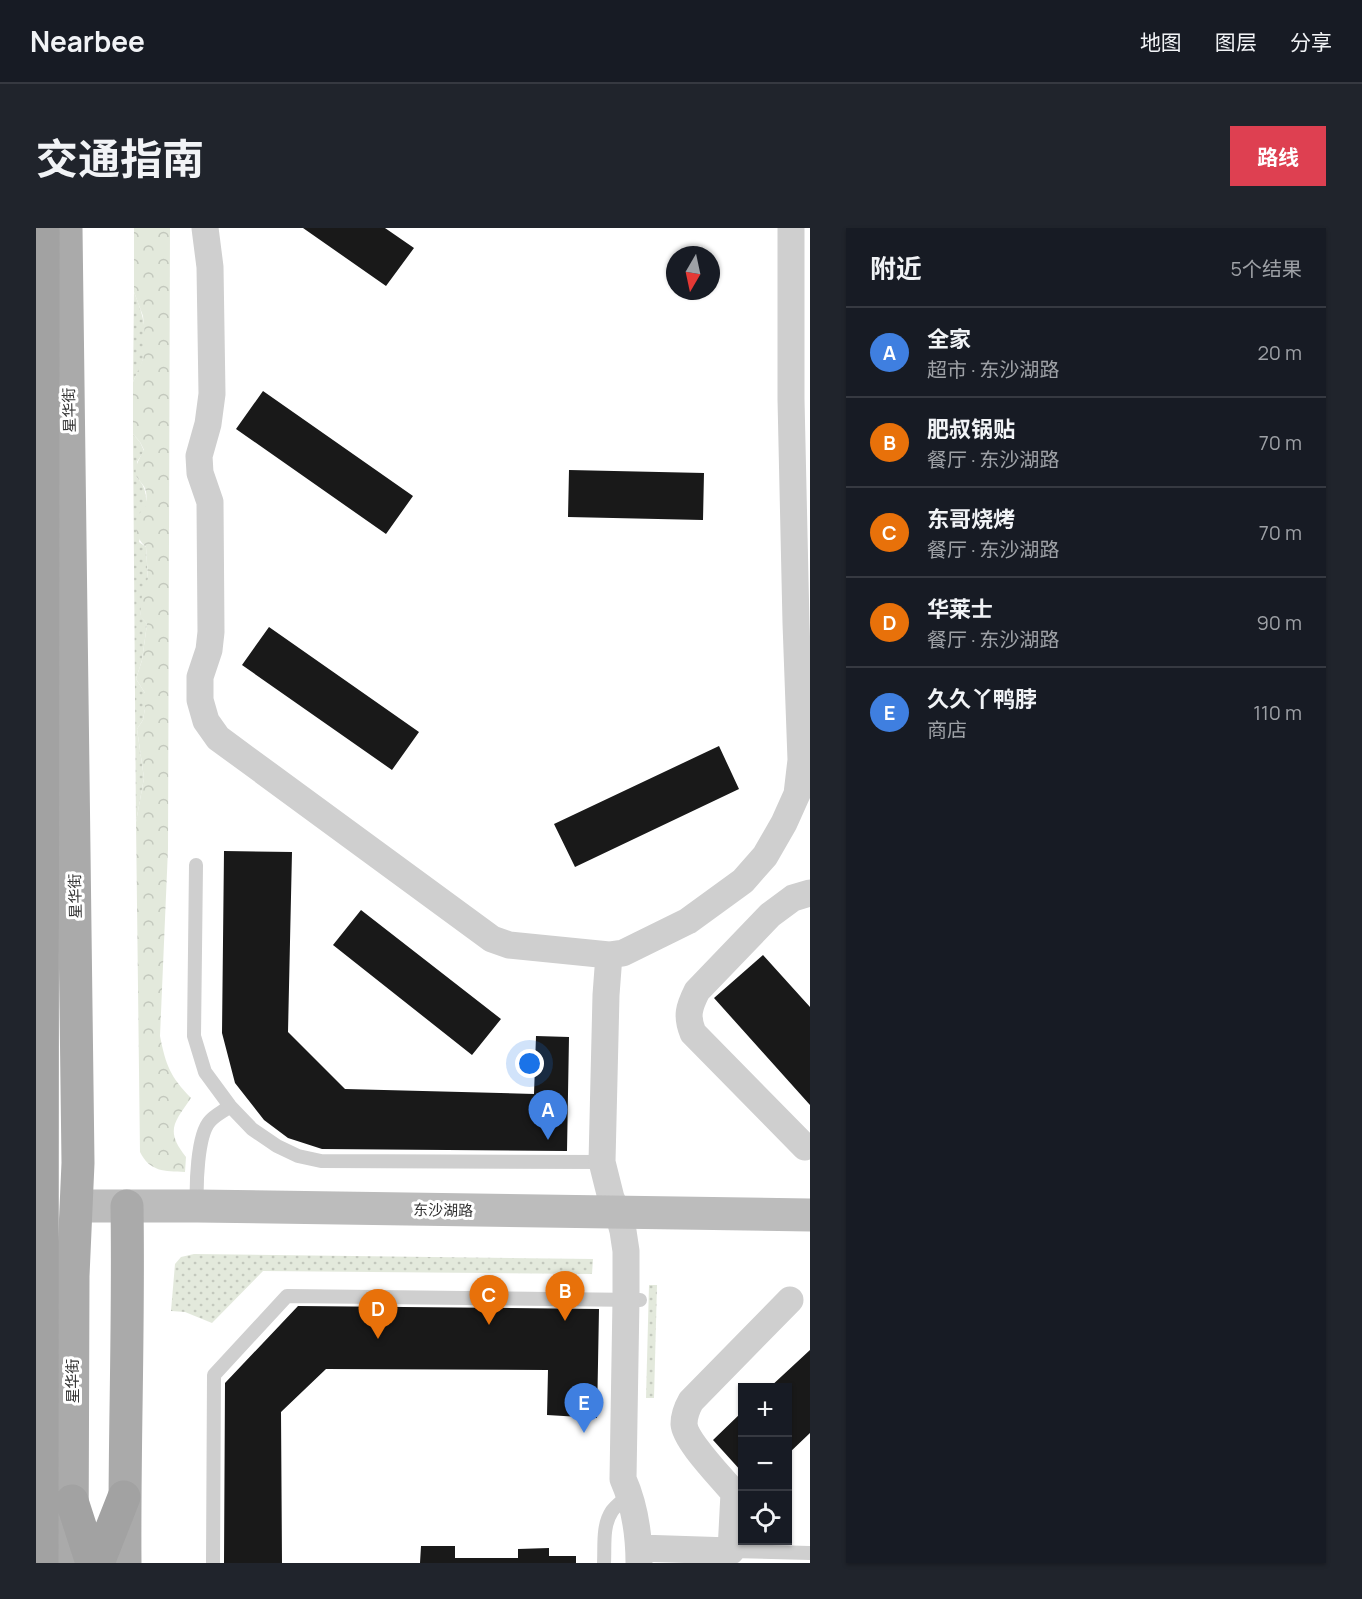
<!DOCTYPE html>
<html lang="zh">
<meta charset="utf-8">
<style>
:root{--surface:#171b24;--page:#20242c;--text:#f1f3f6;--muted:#9ea1a6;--line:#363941;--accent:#de4051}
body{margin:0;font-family:Manrope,"Noto Sans SC",sans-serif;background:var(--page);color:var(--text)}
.controls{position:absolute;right:18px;bottom:18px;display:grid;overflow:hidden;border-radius:0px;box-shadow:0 2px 4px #0004}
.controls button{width:54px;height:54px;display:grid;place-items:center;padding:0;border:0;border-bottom:2px solid var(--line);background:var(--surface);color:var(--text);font:30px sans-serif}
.compass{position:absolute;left:630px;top:18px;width:54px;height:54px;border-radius:50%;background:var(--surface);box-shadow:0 2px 4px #0004;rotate:189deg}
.you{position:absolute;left:494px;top:836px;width:21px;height:21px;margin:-15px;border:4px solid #fff;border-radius:50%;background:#1a73e8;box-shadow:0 0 0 9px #1a73e833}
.badge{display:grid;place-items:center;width:39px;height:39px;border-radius:50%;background:var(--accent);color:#fff;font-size:20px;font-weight:700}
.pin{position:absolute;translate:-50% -50px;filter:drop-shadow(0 2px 3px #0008)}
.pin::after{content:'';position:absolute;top:32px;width:21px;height:18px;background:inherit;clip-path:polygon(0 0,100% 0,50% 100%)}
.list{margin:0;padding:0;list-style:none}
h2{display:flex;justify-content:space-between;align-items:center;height:78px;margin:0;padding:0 24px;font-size:26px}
h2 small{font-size:20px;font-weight:400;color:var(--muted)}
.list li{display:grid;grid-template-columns:39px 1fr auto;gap:18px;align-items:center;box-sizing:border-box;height:90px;padding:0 24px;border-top:2px solid var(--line)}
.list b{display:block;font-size:22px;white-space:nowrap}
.list p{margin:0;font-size:20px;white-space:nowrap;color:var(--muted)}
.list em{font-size:20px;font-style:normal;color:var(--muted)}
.icon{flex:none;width:33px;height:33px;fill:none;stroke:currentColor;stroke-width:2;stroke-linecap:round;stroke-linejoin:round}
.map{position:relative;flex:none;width:774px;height:1335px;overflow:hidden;border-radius:0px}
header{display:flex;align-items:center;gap:36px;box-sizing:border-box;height:84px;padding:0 30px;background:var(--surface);border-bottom:2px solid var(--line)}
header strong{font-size:28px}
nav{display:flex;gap:33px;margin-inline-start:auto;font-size:21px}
.intro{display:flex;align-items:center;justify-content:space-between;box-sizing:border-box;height:144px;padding:0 36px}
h1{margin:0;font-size:42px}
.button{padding:15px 27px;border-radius:0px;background:var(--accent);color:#fff;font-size:21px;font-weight:700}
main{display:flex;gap:36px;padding:0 36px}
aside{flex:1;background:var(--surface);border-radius:0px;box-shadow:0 2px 4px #0004}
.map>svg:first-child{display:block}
.grass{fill:url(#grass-dots)}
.forest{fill:url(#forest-crowns)}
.building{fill:#191919}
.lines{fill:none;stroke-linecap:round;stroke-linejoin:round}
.service{stroke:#cfcfcf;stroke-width:14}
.minor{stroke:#cfcfcf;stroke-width:27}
.secondary{stroke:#bcbcbc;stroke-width:33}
.primary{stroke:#aaa;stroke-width:33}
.trunk{stroke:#a2a2a2;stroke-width:33}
.labels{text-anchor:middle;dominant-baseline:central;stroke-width:6;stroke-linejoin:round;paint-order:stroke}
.street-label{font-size:15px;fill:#323232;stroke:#fff}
</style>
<header>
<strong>Nearbee</strong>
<nav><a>地图</a><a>图层</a><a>分享</a></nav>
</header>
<div class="intro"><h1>交通指南</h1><a class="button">路线</a></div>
<main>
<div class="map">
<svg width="774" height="1335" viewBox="0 0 774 1335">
<defs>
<pattern id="grass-dots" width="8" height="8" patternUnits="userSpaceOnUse" patternTransform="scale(1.5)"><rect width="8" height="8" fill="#e3e9dc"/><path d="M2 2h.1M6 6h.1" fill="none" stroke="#c3c8bd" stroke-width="1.8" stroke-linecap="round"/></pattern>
<pattern id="forest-crowns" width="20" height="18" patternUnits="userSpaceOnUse" patternTransform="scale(1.5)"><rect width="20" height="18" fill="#e3e9dc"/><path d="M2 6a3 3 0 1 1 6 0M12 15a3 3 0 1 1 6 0" fill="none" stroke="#c3c8bd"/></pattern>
</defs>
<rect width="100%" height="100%" fill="#fff"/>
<!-- grass -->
<path class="grass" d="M98,64C107,86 113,107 107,131C105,139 100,147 97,154Z
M97,206L104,214L108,223L101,234V250C118,265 107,294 103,314L110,319L112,352L104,387L111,396L106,432L100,451L109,465V480L107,492L101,501L108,550L100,594Z
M158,1026L557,1031L556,1046L227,1043L176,1095L149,1084L135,1083L139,1036L145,1029Z
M613,1057H621L618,1170H610Z"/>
<!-- forest -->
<path class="forest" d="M98,0H134L132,621L124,808C130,838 134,848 155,870C138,895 129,902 150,929L149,944C128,943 114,944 104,924L100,594L108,550L101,501L107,492L109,480V465L100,451L106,432L111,396L104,388L107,357L112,351L110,319C98,309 95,290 109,280C110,275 111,269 110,264C109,258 106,256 102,251C96,242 103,231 108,222L104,214L97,206V154L107,131L109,108L107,88L98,64Z"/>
<!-- building -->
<path class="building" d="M267,0H349L378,20L350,58Z
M227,163L377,268L350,306L200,201Z
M533,242L668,245L667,292L532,289Z
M233,399L383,504L356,542L206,437Z
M683,518L703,561L539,639L518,596Z
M188,623L256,624L252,804L309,861L498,866L500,808L533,809L531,923L286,921L252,910L228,892L199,855L186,805Z
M325,682L465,791L436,827L297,717Z
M727,727L774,779V877L678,770Z
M262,1078L563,1081L561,1190L511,1187L512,1142L290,1141L245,1184L246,1335H188L189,1155Z
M774,1122V1205L752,1226V1160H733Z
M706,1184V1244L677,1212Z
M385,1318H419V1330H482V1321L513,1320V1328H540V1335H384Z"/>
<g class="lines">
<!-- service -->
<path class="service" d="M160,637L158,808L169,844L194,878L216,901L241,918L262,928L285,933L570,934
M161,978C160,958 161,907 174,893C179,887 188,883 194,878
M695,1323L774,1325
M177,1335L178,1147L251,1068L604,1072
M568,1335C569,1318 566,1298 576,1283C580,1277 588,1272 594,1266"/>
<!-- minor -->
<path class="minor" d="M169,0L174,39L176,166L172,196L163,228L164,245L174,274L175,404L173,422L164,449V472L170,493L182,510L456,711L473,717L573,727L587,725L652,693L707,653L729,628L748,595L761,566L765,532L760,395L755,171V0
M573,727L570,767L566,934L575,970L582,985L587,1003L590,1023V1071L587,1251C598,1276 603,1307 603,1335
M769,919L657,805C650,788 653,779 661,763L734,687L757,670L774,665
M603,1320L695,1323L698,1265C686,1250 649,1213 648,1196C648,1187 651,1180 655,1173L754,1072"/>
<!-- secondary -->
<path class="secondary" d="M41,978H161L774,987"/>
<!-- primary -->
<path class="primary" d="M30,0L42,935L37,1048L36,1335
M89,1335C88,1216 93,1097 91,978"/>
<!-- trunk -->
<path class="trunk" d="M36,1273L56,1335
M6,1335L7,0
M62,1335L88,1269"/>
</g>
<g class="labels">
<!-- street labels -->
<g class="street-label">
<text transform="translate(33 182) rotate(-91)">星华街</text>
<text transform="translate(39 668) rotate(-91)">星华街</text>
<text transform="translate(407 982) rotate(1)">东沙湖路</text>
<text transform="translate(36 1153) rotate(-90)">星华街</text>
</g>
</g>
</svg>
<div class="controls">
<button>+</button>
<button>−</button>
<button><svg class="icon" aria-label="locate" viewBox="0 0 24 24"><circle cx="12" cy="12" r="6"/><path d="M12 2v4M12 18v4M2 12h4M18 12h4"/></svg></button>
</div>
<svg class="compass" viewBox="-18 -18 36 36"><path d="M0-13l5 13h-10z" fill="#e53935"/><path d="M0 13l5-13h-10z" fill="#9ea1a6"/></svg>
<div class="you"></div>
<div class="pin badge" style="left:512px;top:912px;background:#3f7fe0">A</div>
<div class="pin badge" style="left:529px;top:1093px;background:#e8710a">B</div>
<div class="pin badge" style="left:453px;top:1097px;background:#e8710a">C</div>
<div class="pin badge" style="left:342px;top:1111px;background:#e8710a">D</div>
<div class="pin badge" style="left:548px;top:1205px;background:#3f7fe0">E</div>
</div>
<aside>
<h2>附近<small>5个结果</small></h2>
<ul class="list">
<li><span class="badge" style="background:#3f7fe0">A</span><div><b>全家</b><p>超市 · 东沙湖路</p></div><em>20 m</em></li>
<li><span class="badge" style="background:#e8710a">B</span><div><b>肥叔锅贴</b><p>餐厅 · 东沙湖路</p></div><em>70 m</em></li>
<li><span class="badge" style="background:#e8710a">C</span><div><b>东哥烧烤</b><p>餐厅 · 东沙湖路</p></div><em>70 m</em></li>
<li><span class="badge" style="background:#e8710a">D</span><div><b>华莱士</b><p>餐厅 · 东沙湖路</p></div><em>90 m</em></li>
<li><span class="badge" style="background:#3f7fe0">E</span><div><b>久久丫鸭脖</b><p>商店</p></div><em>110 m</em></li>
</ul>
</aside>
</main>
